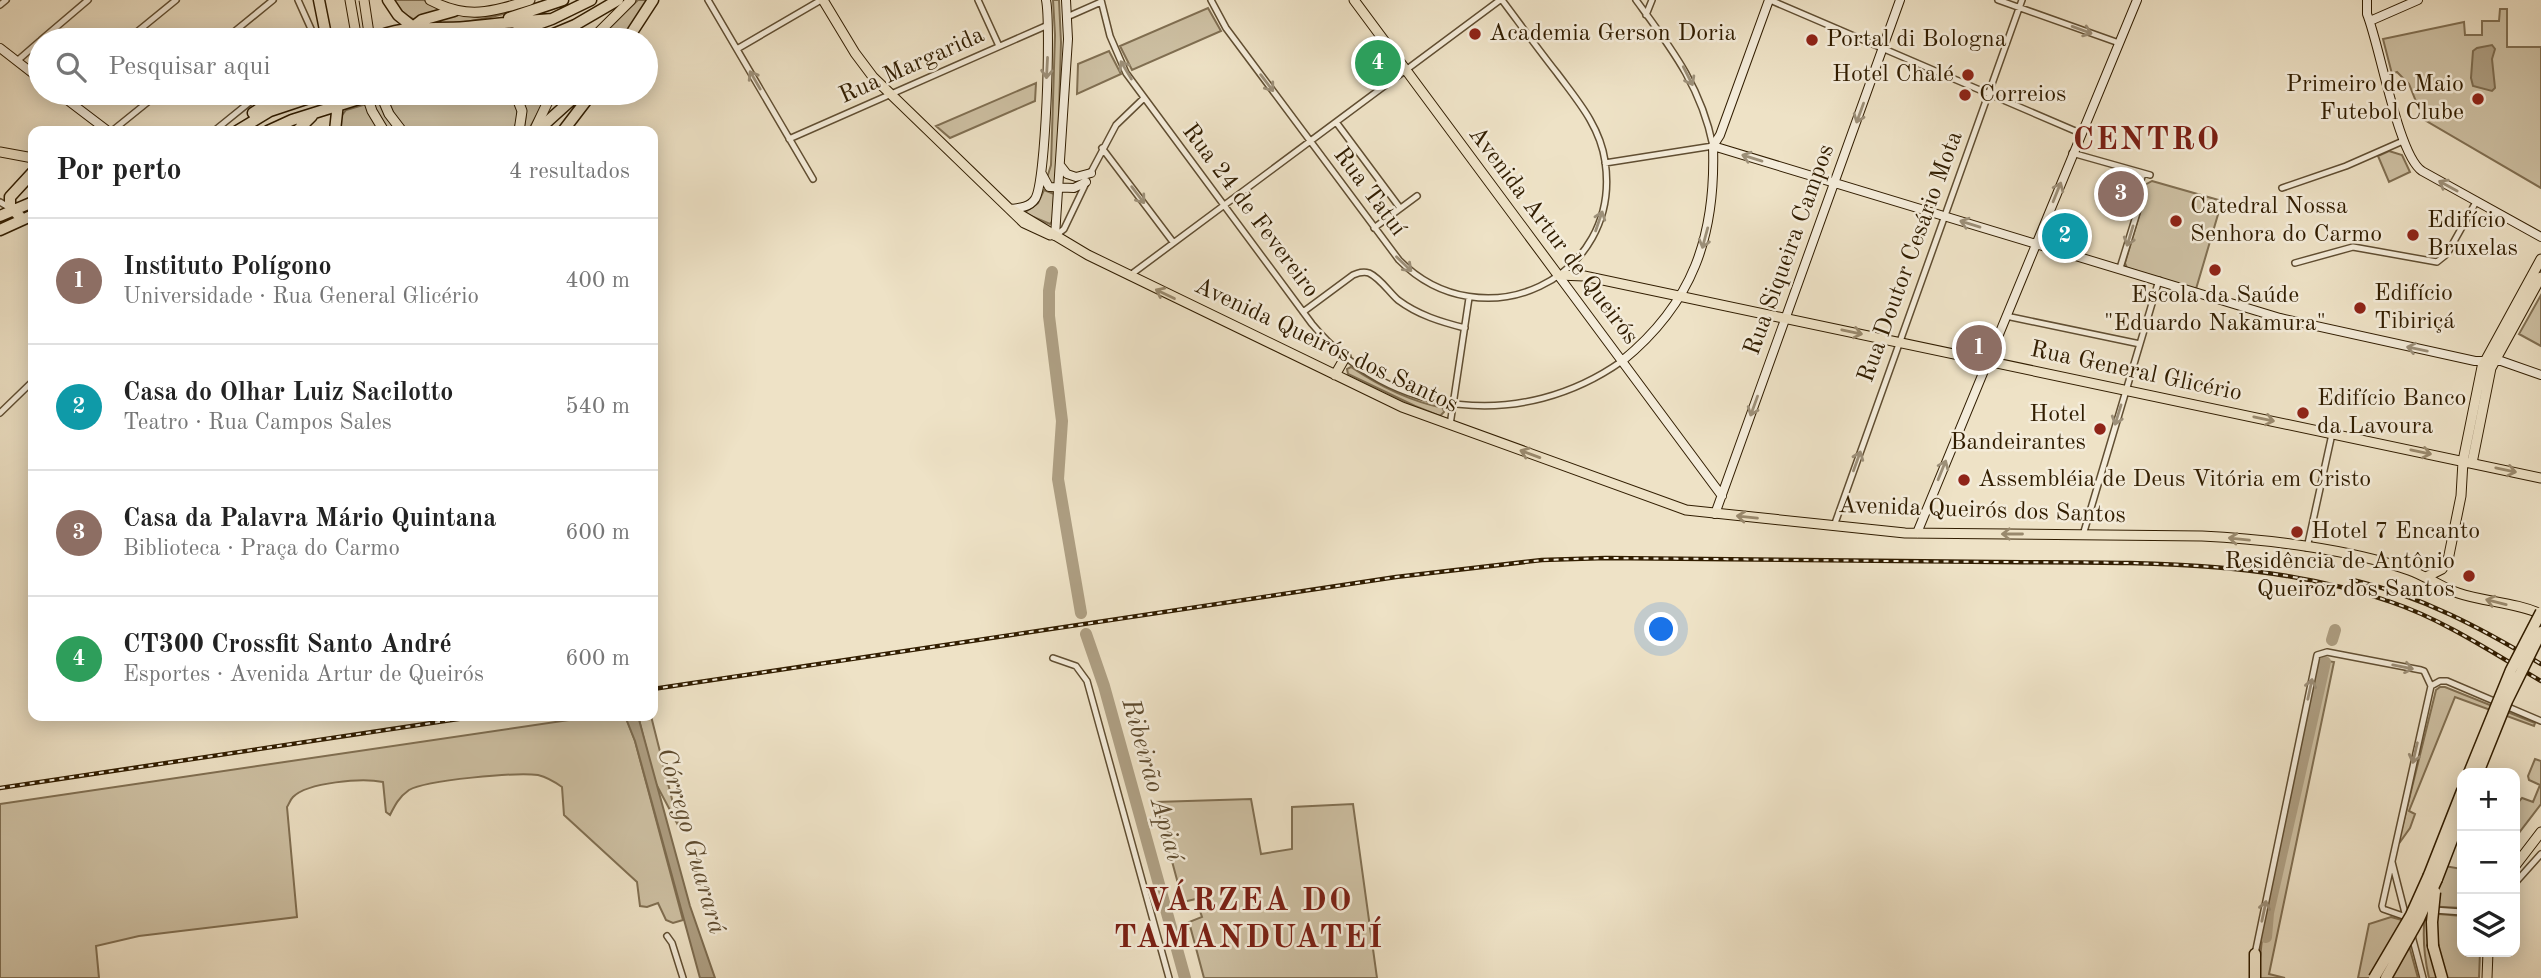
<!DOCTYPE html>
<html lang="pt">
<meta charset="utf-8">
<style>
:root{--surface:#fff;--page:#f2f2f2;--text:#222;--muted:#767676;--line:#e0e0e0;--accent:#1a73e8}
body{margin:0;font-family:"Old Standard TT",serif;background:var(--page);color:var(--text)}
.controls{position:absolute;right:21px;bottom:21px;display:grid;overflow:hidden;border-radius:14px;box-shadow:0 4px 18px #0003}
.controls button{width:63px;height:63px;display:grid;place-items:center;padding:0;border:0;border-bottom:2px solid var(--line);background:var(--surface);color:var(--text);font:35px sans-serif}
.you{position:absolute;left:1662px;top:630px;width:24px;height:24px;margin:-18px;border:5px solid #fff;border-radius:50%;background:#1a73e8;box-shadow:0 0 0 10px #1a73e833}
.badge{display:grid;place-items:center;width:46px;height:46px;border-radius:50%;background:var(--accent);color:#fff;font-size:23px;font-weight:700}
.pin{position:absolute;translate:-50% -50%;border:4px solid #fff;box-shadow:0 2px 7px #0006}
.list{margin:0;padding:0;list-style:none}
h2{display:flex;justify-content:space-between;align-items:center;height:91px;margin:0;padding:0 28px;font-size:30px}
h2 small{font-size:23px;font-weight:400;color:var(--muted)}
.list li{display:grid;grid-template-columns:46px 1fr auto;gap:21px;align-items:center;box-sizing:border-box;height:126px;padding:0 28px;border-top:2px solid var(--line)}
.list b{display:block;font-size:26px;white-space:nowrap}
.list p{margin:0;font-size:23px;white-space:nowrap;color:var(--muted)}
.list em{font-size:23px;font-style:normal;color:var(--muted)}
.icon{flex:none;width:38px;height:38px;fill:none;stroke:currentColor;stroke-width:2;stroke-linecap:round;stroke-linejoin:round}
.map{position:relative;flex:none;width:2541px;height:978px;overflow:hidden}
.search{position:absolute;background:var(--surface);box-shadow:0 4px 18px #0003;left:28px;top:28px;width:630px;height:77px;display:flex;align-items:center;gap:18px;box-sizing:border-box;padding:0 24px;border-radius:38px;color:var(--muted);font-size:26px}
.panel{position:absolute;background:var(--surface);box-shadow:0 4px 18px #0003;left:28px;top:126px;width:630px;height:595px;border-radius:14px}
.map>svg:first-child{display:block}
.green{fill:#cec1a4;stroke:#806f52;stroke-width:2}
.water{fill:#ae9f83;stroke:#7c6b4f;stroke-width:2}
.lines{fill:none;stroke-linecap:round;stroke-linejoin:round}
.river{stroke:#ae9f83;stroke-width:12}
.street-casing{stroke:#604e32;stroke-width:8}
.secondary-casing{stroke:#311d00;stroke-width:10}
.primary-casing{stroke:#311d00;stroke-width:11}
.highway-casing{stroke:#311d00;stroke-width:13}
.street{stroke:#f4ecda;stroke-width:5}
.secondary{stroke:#f4ecda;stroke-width:8}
.primary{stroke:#eee2c6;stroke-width:9}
.highway{stroke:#eee2c6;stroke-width:10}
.rail-casing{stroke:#311d00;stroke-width:4.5}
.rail{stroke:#f4ecda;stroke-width:2;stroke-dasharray:5;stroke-linecap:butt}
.primary-bridge-casing{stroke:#311d00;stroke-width:11;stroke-linecap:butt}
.highway-bridge-casing{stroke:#311d00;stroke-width:13;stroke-linecap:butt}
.primary-bridge{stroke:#eee2c6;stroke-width:9}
.highway-bridge{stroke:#eee2c6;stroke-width:10}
.oneway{stroke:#9c8f78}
.oneway2{stroke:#99896d}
.poi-dot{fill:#8f2418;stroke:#f4ecda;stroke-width:2.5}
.labels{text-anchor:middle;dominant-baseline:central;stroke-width:5;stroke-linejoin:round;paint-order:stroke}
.poi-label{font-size:24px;fill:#311d00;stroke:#f4ecda;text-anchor:start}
.street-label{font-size:24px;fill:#311d00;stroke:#f4ecda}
.water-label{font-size:26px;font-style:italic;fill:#5d4a2e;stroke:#f4ecda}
.district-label{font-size:32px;font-weight:bold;letter-spacing:2px;fill:#7a1f14;stroke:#f4ecda}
</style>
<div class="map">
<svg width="2541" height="978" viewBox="0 0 2541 978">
<rect width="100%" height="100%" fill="#eee2c6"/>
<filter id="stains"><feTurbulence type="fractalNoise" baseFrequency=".00286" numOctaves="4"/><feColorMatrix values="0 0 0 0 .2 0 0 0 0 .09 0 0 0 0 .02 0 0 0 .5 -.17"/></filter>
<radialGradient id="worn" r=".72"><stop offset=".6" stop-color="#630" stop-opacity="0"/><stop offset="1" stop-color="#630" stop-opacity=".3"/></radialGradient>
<!-- green -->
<path class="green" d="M393,0H424L451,13L478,17L505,13L547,0C515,12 446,33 413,19C404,15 399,8 393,0Z
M638,0H648L623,40H594Z
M1053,0H1059L1061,42L1057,182L1050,185L1047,178L1051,165L1055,35Z
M1208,8L1221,31L1132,70L1120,46Z
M2500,9H2507V47H2541V188L2423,119L2409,84L2397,72L2392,74L2383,39L2464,22L2465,35H2482V21H2499Z
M504,27L505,30L472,40H381L403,34Z
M1109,51L1121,74L1077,94L1078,64Z
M1036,83L1035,101L950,138L936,126Z
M404,93H509C519,104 520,118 513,131H340V118L346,110Z
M519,93H549L528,131H523C527,118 527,105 519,93Z
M2389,151L2402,155L2410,172L2389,182L2378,156Z
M2152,181L2222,201L2196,289L2127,268L2125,263L2143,202L2140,196L2143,186Z
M1044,190L1054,194L1053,220L1050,224L1024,213L1038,203Z
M2541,295V346L2519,334Z
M1351,367C1379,386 1410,401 1443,408L1444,412L1440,416L1415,406L1348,374L1347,369Z
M2327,661L2334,662L2269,974L2285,978H2258L2263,929L2320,664Z
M2440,687H2445L2535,723L2534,726L2455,697L2409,811L2415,814L2410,828L2400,842L2399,840L2436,690Z
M596,716H625L626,718L635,741L683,920L673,923L666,920L658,903L647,907L640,906L637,882L564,815L562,787C555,782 546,777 538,775C517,772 426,780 409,790C399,797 395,805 390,815L386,812L383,782C362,778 308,782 293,797C290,800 289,804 287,807L297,917L139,936L96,946L99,978H0V804Z
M638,716H651L679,827L655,782Z
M2535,759L2541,761V804L2515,838C2515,824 2511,808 2522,798L2533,802L2540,785L2529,780L2528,776Z
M1251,799L1261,854L1292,849V807L1353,804L1377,978H1204L1189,922L1202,917L1196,899L1183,902L1156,802Z
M2439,865L2462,869V908L2424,906Z
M2427,913L2462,916V952H2480L2479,978H2429C2424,956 2422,937 2425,914Z
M2391,917L2402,920L2418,978H2358L2369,924Z"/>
<!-- water -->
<path class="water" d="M2492,45L2495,49L2492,59L2495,88L2492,91L2473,86L2471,78L2473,51L2477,48Z
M625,716H638L690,906L715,978H700L635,741Z"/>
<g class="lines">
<!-- river -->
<path class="river" d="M1052,272L1049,291V316L1062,421L1058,479L1081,613
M1086,634L1104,686L1185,978
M2332,640L2335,630
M2266,937L2268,913L2325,662"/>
<!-- street casing -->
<g class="street-casing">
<path id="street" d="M298,0L316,40
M708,0L813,179
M978,0L999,46
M1101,0L1110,36L1126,73L1312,324C1391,419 1523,431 1622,361
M1211,0L1226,28L1399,260C1482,344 1623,279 1605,161C1600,126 1577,100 1557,73C1538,49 1520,24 1502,0
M1770,0L2080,133
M1998,0L2119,43
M0,5L6,0
M1646,15L1652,0
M1067,17L1101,2
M41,40L88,0
M127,40L176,0
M224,40L273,0
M737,49L821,0
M17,61L40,41
M1336,122L1400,208
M112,131L159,93
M214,131L261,93
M789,139L1048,25
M1102,148L1173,242
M2072,153L2150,175
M1605,163L1713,146C1701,86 1671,48 1636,0
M1090,174L1116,125L1144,98
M2282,188L2346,166L2403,141
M0,202L10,208
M1374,228L1417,196
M1055,236L1064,229L1086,183
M2295,263L2353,247L2437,262L2447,254L2476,202
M2120,268L2140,203L2137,194L2143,173
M1129,276L1500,0
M1303,312L1353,275C1358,273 1363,271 1369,273C1380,278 1389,292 1398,300C1418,315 1441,322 1465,328
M2006,316L2140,344
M0,413L33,381
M1450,425L1469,298
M1834,526L2022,0
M2083,535L2159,280
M2307,548L2332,434
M1053,658L1076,666L1087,681L1169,978
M2431,686L2440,681H2447L2541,721
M2392,862L2406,917
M2515,883L2541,854
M2434,910L2462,912
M2406,917L2383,909L2382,906L2431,686
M667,936L672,943L683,978
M2412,936L2423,978
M2255,954L2317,655L2327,652L2421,670L2424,671L2431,686"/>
</g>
<!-- secondary casing -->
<g class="secondary-casing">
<path id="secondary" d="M2367,0V14C2380,46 2398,155 2422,171L2541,237
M2370,21L2418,0
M0,48L40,79
M58,93L108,131
M1713,146L2280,318L2475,361H2501L2541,375
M1713,146L1720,135L1769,0
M1060,165L1067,174L1076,177L1091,173
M1042,174L1049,187L1074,188L1086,182
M1011,209C1020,208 1030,207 1035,199C1046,183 1051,24 1046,0
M1055,236L1068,39L1066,0
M1558,275L1722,496
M1622,361C1693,303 1716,236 1713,146
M1715,514L1900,0
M1917,533L2137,0"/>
</g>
<!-- primary casing -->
<g class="primary-casing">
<path id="primary" d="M350,0L357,40
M430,0C467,20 492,12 530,0
M823,0L855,53L873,77L1024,223L1050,235
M1354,0L1558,275L1584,276L2541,478
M591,40L631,0
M380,93L389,114L402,131
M515,93L522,111L519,131
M534,131L552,93
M0,152L33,158
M1011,209L1088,255L1402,407L1686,510L1905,533L2202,536C2265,539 2349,549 2409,570C2426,576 2441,587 2458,593C2484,602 2515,602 2541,614
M1335,375L1346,356
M2472,463L2491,368L2541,277
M2426,577L2442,569L2448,560L2461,496L2463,461L2482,367L2541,259
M2515,866L2541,832
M2487,978L2488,952"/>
</g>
<!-- highway casing -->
<g class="highway-casing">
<path id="highway" d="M319,0L327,40
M388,0L398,15L413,27
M509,18L563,0
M413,27L422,20L454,11
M370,40C404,23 430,30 466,27C495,24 523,21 552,19
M494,40L552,19L591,0
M539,40L575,25L618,0
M627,40L653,0
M253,113L283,93
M237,131L270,111L324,93
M268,131L292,120L378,93
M297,131L312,116
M335,131L339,93
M537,131L579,93
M563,131L592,93
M0,216L33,202
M22,219L10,206V197L33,172
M0,230L33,215
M2429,875L2462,791
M2437,879L2462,814
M2433,946L2442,978
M2255,978V954"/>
</g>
<!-- street -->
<use href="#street" class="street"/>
<!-- secondary -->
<use href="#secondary" class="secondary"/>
<!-- primary -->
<use href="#primary" class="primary"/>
<!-- highway -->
<use href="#highway" class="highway"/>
<!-- rail casing -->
<g class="rail-casing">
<path id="rail" d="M2353,580C2421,596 2481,628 2541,664
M653,689L1396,577L1542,560L1606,558C1736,559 1867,561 1998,562C2129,563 2266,558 2391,602C2444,620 2493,653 2541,681
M0,788L478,716"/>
</g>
<!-- rail -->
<use href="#rail" class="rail"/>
<!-- primary-bridge casing -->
<g class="primary-bridge-casing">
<path id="primary-bridge" d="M364,0L370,40
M366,93L372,111L384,131"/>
</g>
<!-- highway-bridge casing -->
<g class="highway-bridge-casing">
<path id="highway-bridge" d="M2469,773L2511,670L2541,612
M2478,773L2507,701L2541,632
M2433,946L2432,922L2435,892
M2374,978L2411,915L2429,875
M2386,978L2419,919L2437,879"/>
</g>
<!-- primary-bridge -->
<use href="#primary-bridge" class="primary-bridge"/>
<!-- highway-bridge -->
<use href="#highway-bridge" class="highway-bridge"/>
</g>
<!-- one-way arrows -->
<defs><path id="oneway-shaft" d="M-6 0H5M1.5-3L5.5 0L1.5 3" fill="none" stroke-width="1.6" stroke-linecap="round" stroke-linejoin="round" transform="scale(1.75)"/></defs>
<g class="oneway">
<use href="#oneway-shaft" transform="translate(2082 30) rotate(20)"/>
<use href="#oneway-shaft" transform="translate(1047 68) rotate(93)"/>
<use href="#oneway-shaft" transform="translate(1126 70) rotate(-121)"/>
<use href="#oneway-shaft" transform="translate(1688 76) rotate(63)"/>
<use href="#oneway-shaft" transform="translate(755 80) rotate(-120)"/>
<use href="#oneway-shaft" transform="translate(1267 83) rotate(53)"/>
<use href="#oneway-shaft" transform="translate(1860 113) rotate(110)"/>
<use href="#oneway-shaft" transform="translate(1752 158) rotate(-163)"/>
<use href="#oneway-shaft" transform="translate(2448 186) rotate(-151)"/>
<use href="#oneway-shaft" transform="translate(2057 192) rotate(-68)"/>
<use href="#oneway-shaft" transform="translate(1138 195) rotate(53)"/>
<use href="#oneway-shaft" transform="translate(1599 221) rotate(-71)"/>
<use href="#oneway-shaft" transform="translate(1970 224) rotate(-163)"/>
<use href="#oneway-shaft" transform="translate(2130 236) rotate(107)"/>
<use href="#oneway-shaft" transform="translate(1705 238) rotate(105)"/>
<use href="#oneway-shaft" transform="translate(1404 264) rotate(44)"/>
<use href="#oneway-shaft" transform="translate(2417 349) rotate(-168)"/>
<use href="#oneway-shaft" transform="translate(1754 406) rotate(110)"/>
<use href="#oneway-shaft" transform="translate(2118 415) rotate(107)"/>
<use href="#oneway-shaft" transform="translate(1857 461) rotate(-70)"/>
<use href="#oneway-shaft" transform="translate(1942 470) rotate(-68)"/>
<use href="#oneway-shaft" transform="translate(2403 667) rotate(11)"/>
<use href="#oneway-shaft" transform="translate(2310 689) rotate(-78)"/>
<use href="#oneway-shaft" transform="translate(2415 753) rotate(103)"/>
<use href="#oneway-shaft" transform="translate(2264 911) rotate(-78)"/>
</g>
<g class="oneway2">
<use href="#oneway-shaft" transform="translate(1165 294) rotate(-154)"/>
<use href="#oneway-shaft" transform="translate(1852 332) rotate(12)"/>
<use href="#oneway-shaft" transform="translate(2264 419) rotate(12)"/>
<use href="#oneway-shaft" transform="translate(2421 452) rotate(12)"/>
<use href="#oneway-shaft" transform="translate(1530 454) rotate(-160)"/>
<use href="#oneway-shaft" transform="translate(2506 470) rotate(12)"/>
<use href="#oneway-shaft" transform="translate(1747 517) rotate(-174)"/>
<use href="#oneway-shaft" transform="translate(2012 534) rotate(-180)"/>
<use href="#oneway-shaft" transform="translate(2239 539) rotate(-174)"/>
<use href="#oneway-shaft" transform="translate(2496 602) rotate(-166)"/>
</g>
<!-- markers -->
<g class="poi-dot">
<circle cx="1475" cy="34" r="7"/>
<circle cx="1812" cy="40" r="7"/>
<circle cx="1968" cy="75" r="7"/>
<circle cx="1965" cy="95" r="7"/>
<circle cx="2478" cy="99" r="7"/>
<circle cx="2176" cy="221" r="7"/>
<circle cx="2413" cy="235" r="7"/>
<circle cx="2215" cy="270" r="7"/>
<circle cx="2360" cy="308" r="7"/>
<circle cx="2303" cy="413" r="7"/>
<circle cx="2100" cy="429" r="7"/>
<circle cx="1964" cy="480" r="7"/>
<circle cx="2297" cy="532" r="7"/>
<circle cx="2469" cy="576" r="7"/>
</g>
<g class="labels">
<!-- poi labels -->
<g class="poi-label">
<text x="1489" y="34">Academia Gerson Doria</text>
<text x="1826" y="40">Portal di Bologna</text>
<text x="1954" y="75" text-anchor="end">Hotel Chalé</text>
<text x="2464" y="85" text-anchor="end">Primeiro de Maio<tspan x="2464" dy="28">Futebol Clube</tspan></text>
<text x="1979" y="95">Correios</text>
<text x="2190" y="207">Catedral Nossa<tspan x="2190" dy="28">Senhora do Carmo</tspan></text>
<text x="2427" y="221">Edifício<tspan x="2427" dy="28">Bruxelas</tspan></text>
<text x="2374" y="294">Edifício<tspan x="2374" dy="28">Tibiriçá</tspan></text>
<text x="2215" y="296" text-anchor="middle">Escola da Saúde<tspan x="2215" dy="28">"Eduardo Nakamura"</tspan></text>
<text x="2317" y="399">Edifício Banco<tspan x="2317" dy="28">da Lavoura</tspan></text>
<text x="2086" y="415" text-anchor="end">Hotel<tspan x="2086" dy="28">Bandeirantes</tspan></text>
<text x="1978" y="480">Assembléia de Deus Vitória em Cristo</text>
<text x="2311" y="532">Hotel 7 Encanto</text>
<text x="2455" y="562" text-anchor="end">Residência de Antônio<tspan x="2455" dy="28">Queiroz dos Santos</tspan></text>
</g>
<!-- street labels -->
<g class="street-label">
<text transform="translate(912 66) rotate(-24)">Rua Margarida</text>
<text transform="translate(1369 192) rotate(53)">Rua Tatuí</text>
<text transform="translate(1250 211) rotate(53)">Rua 24 de Fevereiro</text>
<text transform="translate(1553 236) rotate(53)">Avenida Artur de Queirós</text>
<text transform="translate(1790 250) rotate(-70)">Rua Siqueira Campos</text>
<text transform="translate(1911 257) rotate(-70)">Rua Doutor Cesário Mota</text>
<text transform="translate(1326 346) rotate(25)">Avenida Queirós dos Santos</text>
<text transform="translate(2136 372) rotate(12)">Rua General Glicério</text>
<text transform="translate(1982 511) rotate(2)">Avenida Queirós dos Santos</text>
</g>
<!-- water labels -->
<g class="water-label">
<text transform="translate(1152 780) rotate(74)">Ribeirão Apiaí</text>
<text transform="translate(691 841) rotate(74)">Córrego Guarará</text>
</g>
<!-- district labels -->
<g class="district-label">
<text x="2147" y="141">CENTRO</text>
<text x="1249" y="902">VÁRZEA DO<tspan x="1249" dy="37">TAMANDUATEÍ</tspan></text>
</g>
</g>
<rect width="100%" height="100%" filter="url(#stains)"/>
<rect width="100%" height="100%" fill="url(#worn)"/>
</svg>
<div class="controls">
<button>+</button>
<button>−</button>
<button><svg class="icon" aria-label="layers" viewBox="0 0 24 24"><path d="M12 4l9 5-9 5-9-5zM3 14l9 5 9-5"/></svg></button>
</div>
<div class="you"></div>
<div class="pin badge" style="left:1979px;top:348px;background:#8d6e63">1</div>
<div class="pin badge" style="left:2065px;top:236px;background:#0f9aa8">2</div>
<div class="pin badge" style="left:2121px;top:194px;background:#8d6e63">3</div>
<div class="pin badge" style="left:1378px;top:63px;background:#2e9e5b">4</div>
<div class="search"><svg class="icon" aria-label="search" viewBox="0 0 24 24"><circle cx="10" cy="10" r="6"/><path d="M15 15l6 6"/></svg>Pesquisar aqui</div>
<section class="panel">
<h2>Por perto<small>4 resultados</small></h2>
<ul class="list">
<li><span class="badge" style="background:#8d6e63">1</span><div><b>Instituto Polígono</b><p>Universidade · Rua General Glicério</p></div><em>400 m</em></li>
<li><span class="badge" style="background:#0f9aa8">2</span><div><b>Casa do Olhar Luiz Sacilotto</b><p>Teatro · Rua Campos Sales</p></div><em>540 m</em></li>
<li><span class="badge" style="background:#8d6e63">3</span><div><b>Casa da Palavra Mário Quintana</b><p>Biblioteca · Praça do Carmo</p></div><em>600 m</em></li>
<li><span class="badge" style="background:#2e9e5b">4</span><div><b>CT300 Crossfit Santo André</b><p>Esportes · Avenida Artur de Queirós</p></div><em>600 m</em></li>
</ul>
</section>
</div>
